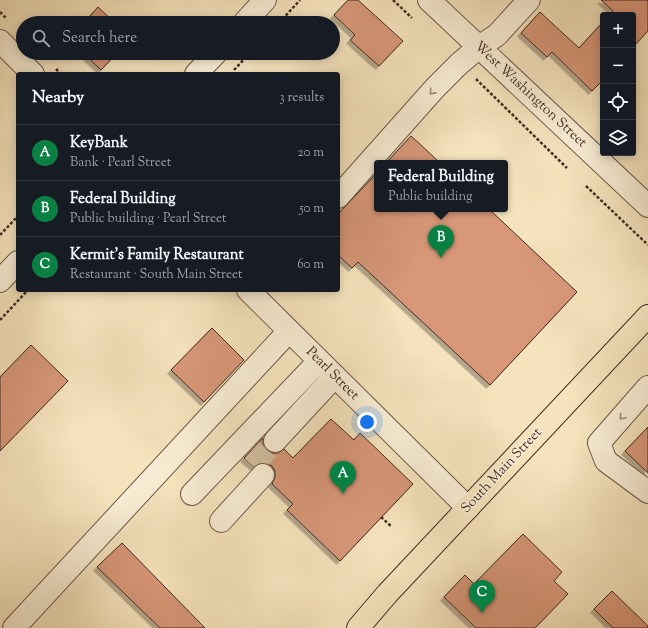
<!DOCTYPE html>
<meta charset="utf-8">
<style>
:root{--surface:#171b24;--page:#20242c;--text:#f1f3f6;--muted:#9ea1a6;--line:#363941;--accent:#0b8043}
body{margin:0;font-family:"Sorts Mill Goudy",serif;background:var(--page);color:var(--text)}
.controls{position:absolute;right:12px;top:12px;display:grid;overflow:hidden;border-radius:4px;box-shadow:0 2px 10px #0003}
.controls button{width:36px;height:36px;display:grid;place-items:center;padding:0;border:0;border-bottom:1px solid var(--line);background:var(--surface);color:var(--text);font:20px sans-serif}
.you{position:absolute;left:367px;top:422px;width:14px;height:14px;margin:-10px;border:3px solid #fff;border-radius:50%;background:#1a73e8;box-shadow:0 0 0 6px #1a73e833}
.badge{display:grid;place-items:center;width:26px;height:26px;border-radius:50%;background:var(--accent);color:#fff;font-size:13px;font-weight:700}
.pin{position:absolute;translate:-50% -33px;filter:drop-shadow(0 1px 2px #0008)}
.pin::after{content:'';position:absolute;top:21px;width:14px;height:12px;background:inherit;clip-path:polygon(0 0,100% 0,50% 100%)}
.popup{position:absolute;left:374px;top:160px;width:134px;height:52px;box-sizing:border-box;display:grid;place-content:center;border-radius:4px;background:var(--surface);filter:drop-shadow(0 1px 3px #0005);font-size:13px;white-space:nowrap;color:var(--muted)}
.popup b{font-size:15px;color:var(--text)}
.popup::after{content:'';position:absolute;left:50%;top:100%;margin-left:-8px;border:8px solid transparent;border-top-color:var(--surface)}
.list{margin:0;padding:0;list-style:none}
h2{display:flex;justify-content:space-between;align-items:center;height:52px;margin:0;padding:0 16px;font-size:17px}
h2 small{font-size:13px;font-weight:400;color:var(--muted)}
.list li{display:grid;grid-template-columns:26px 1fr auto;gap:12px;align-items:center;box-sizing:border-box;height:56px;padding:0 16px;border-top:1px solid var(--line)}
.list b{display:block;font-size:15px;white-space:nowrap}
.list p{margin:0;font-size:13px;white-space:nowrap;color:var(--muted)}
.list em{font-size:13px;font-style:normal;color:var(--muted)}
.icon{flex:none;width:22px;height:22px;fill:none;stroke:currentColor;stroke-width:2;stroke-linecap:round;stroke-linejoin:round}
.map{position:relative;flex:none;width:648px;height:628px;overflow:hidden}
.search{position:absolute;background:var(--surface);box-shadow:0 2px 10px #0003;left:16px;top:16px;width:324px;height:44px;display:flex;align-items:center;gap:10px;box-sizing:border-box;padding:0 14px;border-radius:22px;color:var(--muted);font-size:15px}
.panel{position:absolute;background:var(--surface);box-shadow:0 2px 10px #0003;left:16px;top:72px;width:324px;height:220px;border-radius:4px}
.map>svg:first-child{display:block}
.building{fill:#d79778;stroke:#412c23;filter:url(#shadow)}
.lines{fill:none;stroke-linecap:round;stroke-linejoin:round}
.minor-tunnel{stroke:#d1be9e;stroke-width:22;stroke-dasharray:22 11;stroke-linecap:butt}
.minor-casing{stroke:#6e5a4a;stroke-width:24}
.major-casing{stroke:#412c23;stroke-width:24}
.path{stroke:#412c23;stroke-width:2.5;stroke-dasharray:3 2;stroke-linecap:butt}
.minor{stroke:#f8edd4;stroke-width:22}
.major{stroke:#f5e3bd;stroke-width:22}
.oneway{stroke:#9c8c7c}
.labels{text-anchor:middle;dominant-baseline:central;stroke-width:3;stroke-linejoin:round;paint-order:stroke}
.street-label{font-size:14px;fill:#412c23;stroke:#f8edd4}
</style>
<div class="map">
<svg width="648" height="628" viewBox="0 0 648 628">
<defs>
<filter id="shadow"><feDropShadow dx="-3.5" dy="3.5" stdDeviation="0" flood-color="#0004"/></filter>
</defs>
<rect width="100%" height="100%" fill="#f5e3bd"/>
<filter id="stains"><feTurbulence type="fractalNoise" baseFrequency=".005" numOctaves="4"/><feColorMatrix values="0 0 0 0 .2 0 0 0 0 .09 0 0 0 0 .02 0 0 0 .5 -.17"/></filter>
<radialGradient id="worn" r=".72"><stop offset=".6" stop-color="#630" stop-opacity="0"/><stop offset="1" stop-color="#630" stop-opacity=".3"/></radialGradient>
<!-- building -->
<path class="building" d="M348,0H358L403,41L379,66L350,40L355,35L334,15Z
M601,0H648V31L633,47V15H610L613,11Z
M98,7L115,23H84Z
M540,12L579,48L603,22V80L592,91L552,52L547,57L521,33Z
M83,53H117L101,70Z
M411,136L421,145L440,163H386Z
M377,173V209H489L577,292L490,385L358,262L352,268L338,255V214Z
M212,328L244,360L204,402L171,370Z
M31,345L68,381L0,451V377Z
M331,419L354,440L360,433L413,484L340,561L287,510L293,504L272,484L275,477V471L272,466L265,463H259L254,467L244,458L263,438V444L267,450L272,453H278L284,449L293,458Z
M648,427V473L625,451Z
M523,534L562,572L554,581L568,594L535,628H476L444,597L465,575L474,584Z
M122,543L205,628H160L97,567Z
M612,591L648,626V628H613L594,609Z"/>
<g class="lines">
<!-- minor-tunnel -->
<path class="minor-tunnel" d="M253,466L275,441"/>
<!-- minor casing -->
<g class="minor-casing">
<path id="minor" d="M429,0L648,206
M244,23L265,0
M0,41L33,74
M196,74L216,53
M338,197L435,88L459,64L479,47L497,35L529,0
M0,281L18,262
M248,290L468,508
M648,387L599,443L606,461L648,492
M275,441L335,376
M192,494L319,361
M221,521L263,475
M14,628L289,331"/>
</g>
<!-- major casing -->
<g class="major-casing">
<path id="major" d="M358,628L387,594L648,316"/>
</g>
<!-- path -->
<path class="path" d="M393,0L412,18
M0,12L6,18
M279,23L300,0
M56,69L61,74
M234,70L250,53
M476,79L567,168
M586,186L648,245
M0,235L18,216
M0,320L28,290
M381,517L392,527"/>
<!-- minor -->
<use href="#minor" class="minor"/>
<!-- major -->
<use href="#major" class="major"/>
</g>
<!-- one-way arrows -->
<defs><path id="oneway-chevron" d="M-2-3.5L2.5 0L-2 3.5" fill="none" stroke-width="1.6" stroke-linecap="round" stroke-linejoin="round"/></defs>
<g class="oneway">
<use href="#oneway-chevron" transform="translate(432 92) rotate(132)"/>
<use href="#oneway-chevron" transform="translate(622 417) rotate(131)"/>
</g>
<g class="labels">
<!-- street labels -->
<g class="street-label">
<text transform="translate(530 95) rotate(43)">West Washington Street</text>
<text transform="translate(332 374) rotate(45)">Pearl Street</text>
<text transform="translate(502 471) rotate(-47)">South Main Street</text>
</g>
</g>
<rect width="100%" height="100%" filter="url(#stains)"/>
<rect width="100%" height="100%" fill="url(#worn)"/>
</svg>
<div class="controls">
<button>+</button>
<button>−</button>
<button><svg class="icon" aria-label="locate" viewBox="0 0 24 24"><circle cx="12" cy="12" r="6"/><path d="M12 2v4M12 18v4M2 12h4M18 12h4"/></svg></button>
<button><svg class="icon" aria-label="layers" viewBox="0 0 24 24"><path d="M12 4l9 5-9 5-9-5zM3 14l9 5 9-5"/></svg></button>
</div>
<div class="you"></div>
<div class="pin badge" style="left:343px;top:494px">A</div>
<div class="pin badge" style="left:441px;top:258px">B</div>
<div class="popup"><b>Federal Building</b>Public building</div>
<div class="pin badge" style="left:482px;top:613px">C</div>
<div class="search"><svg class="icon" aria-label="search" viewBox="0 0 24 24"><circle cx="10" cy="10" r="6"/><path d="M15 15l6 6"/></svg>Search here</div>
<section class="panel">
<h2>Nearby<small>3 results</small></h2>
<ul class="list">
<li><span class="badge">A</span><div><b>KeyBank</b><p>Bank · Pearl Street</p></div><em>20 m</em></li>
<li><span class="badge">B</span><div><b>Federal Building</b><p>Public building · Pearl Street</p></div><em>50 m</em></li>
<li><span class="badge">C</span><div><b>Kermit's Family Restaurant</b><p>Restaurant · South Main Street</p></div><em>60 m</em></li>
</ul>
</section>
</div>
